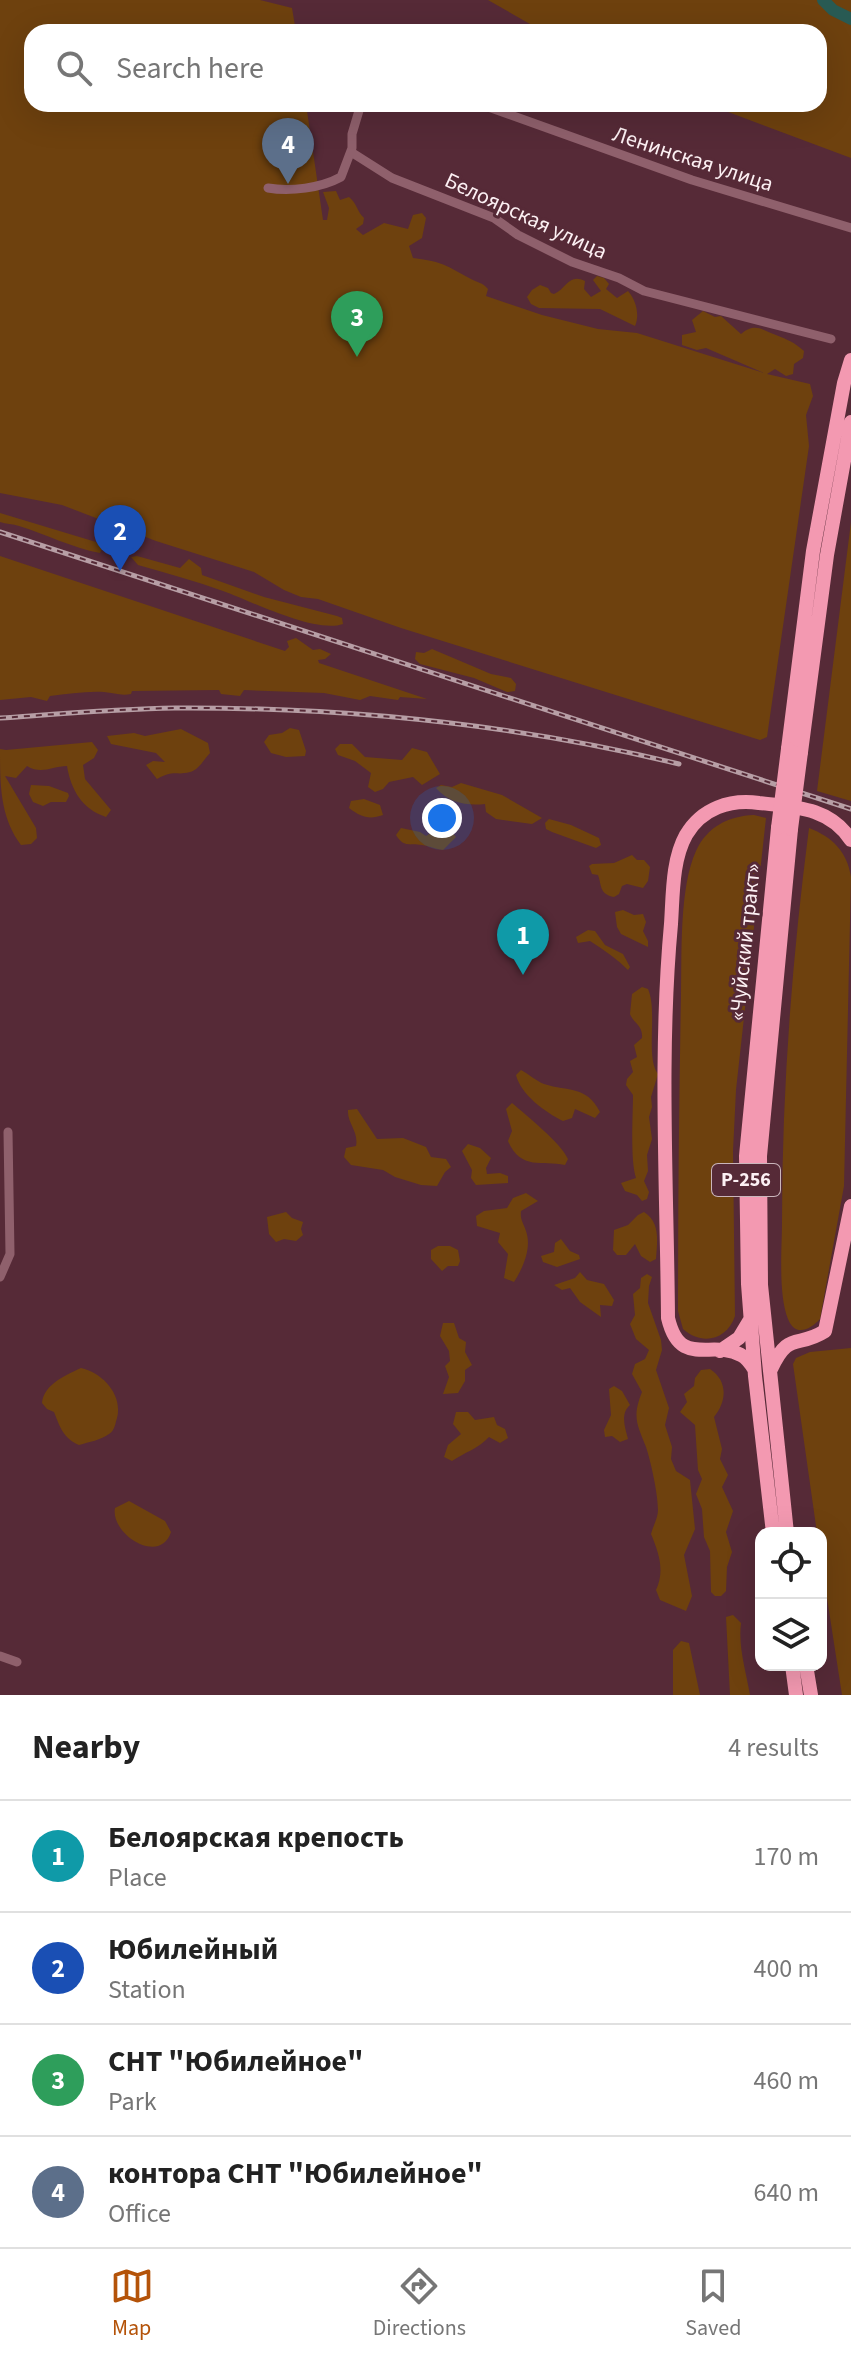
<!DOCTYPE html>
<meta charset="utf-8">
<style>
:root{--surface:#fff;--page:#f6f6f6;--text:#222;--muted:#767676;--line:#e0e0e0;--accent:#b45309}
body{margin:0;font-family:"Source Sans 3",sans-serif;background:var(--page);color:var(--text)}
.controls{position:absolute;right:24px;bottom:24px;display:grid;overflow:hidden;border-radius:16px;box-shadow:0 8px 32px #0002}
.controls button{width:72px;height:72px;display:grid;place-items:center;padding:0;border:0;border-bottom:2px solid var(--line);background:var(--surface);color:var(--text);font:40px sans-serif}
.you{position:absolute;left:442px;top:818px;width:28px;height:28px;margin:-20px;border:6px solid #fff;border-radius:50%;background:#1a73e8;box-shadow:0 0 0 12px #1a73e833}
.badge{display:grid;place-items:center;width:52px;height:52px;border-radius:50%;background:var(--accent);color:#fff;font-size:26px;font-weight:700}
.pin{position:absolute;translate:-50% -66px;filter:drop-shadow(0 2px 4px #0008)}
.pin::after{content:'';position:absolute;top:42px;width:28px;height:24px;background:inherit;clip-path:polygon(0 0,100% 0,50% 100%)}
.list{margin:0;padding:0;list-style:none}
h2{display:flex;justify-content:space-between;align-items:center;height:104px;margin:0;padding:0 32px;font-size:34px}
h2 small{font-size:26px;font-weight:400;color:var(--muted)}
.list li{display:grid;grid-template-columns:52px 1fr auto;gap:24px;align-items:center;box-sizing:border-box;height:112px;padding:0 32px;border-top:2px solid var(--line)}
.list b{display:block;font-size:30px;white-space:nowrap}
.list p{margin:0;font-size:26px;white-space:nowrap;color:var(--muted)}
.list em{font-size:26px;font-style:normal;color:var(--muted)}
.icon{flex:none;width:44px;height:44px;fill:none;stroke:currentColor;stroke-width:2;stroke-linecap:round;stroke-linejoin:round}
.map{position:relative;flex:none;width:851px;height:1695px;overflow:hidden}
.search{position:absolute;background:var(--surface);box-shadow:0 8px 32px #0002;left:24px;right:24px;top:24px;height:88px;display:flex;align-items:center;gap:20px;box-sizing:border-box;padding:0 28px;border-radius:24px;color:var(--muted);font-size:30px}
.sheet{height:552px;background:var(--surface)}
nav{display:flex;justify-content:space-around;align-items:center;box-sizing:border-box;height:112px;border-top:2px solid var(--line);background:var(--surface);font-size:22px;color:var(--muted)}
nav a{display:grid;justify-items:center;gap:4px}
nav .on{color:var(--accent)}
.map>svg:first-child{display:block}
.green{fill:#6e410e}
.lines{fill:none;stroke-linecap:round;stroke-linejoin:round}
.river{stroke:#285a53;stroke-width:12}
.minor{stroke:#8f606c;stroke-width:9}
.highway{stroke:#f399b1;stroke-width:14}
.rail-casing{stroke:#b79ea5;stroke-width:5}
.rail{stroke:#562a37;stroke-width:2;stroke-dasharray:6;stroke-linecap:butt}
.highway-bridge{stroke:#f399b1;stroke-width:14}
.labels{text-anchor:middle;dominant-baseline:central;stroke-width:6;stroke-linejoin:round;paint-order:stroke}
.shield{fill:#562a37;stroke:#cab5bb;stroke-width:2}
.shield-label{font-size:20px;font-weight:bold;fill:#fcf0f3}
.street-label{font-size:22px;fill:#fcf0f3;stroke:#562a37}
</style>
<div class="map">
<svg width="851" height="1695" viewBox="0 0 851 1695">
<rect width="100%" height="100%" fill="#562a37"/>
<!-- green -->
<path class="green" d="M0,0H260L292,8L296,32H32V104H306L323,220H327L329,208L323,192L336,191L340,200L349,197C357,203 357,212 364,218L363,224L356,229L363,235L384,223L408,229L413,215L422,213L426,218L422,238L409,246L413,258C444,262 445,265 471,279C478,283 482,282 488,289L486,296L542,315L598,329L637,333L764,373L706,348L697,350L682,345V335L696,332L692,320L703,311L715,317L721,316L741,334C755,322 762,330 776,335C788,340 794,342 804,351L803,358L794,364L793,374L786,376L775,369L767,374L810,384L813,396L806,415L809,446L767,737L760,740L401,628L318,599L301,597L284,590L254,572L156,541L62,505L0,493Z
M488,0H851V158L707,104H819V32H544Z
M597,276L604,278L609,284L606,289L617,298L628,291C636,300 640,315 635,326L600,309L539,308L531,304L527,297L532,290L540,285L548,288L551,293L554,294C567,288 569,273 585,281L584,289L591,297L601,291L593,280Z
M0,513L96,542L102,549L100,553C72,548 46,534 19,526C13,524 6,524 0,522Z
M851,522V801L817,791Z
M0,556L285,651L289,647L287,641L296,638L313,650L320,649L331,654L325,659L318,660L319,663L427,699L400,697L398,700L370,696L360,700L324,693L244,690L240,696L221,694L219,690L132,691L131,694C121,696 114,693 104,692C86,691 68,694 50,696L47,701L31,697L0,700Z
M137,556L180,568L189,559L201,568L202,575L264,597L337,616L342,618L343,624C315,634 251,601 223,591C195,581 166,573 138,565L131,557Z
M432,649L491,674L511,678L516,684L515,691L507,692L474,678L420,664L415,659L416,652L424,653Z
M290,728L299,730L306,751L305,756L286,757L271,753L264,742L269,735L282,733Z
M181,729L208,743L210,753C204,759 199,770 190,772C175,776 175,769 157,779L146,765L153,761L165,762L156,753L111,744L107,736L134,733L145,736Z
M92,742L98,750L94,758L83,765L85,779L111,810L106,817C82,809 71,790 67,766C52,766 42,775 27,766L16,778L5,776L36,828L37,838L31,844L21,845C0,817 0,785 0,749L6,750Z
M340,744H352L365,757L402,760L412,748L427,752L440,774L422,785L413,777L389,782L383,789L375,792L368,787L371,773L355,761L338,755L335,749Z
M461,783L502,795L542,818L532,824L496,819L486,812L485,804C467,806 449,803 436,788L441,785L452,787Z
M31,785L49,786L68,793L69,796L66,802H51L43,806L33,802L29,794Z
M364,799L380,805L383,815C369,820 361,817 349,808L351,801Z
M754,815L766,818L736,1090L733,1151L735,1316C727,1340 702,1346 683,1329L678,1311C678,1206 679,1101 681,995C682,955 679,888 696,851C707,827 728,816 754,815Z
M549,819L571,825L599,838L601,845L596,848L552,832L546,829L545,823Z
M401,828L420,832L426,836L437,829L451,831L456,837L443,850C435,849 429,846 422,845C409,843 404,848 396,835Z
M809,828C832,837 847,851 851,877L844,1186L820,1319C810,1330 795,1337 788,1319C778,1294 782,1249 782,1222C782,1090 792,959 809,828Z
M632,855L637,860H644L650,867L648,881L643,888L627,884L622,886L619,894L614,897C599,894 602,886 598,875L592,874L589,866L592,864L614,863Z
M623,910L634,915L643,914L646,922L643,931L648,941V947L621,934L617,927L615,912Z
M588,930L595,931L605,945L623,954L630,967L628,970C617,959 604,950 590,941L578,943L576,937Z
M642,987L648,989C658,1012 645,1057 658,1074L651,1097L652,1107L649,1117L652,1139L647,1155L648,1171L644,1181L649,1192L647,1199L642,1201L637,1195L625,1191L621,1183L636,1178C630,1160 633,1115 633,1095L626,1085L627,1079L633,1072L630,1061L637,1057L634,1045L642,1038C643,1025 634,1024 630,1014L632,994Z
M521,1070C529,1074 536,1081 544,1084C569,1092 586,1085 600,1112L595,1118L575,1109L572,1118L563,1121C545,1112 521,1095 516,1075Z
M512,1103C527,1116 561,1143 568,1159L565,1165C542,1160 521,1171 508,1141L512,1131L506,1109Z
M357,1109L377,1139L403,1138L426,1147L431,1157L446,1159L451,1167L445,1172L437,1186L421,1185L395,1177L383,1170L351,1165L344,1157L346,1148L356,1146C359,1132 347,1123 348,1110Z
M468,1144L480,1148L491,1158L486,1168L487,1174L500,1173L508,1176V1183L476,1185L471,1178L472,1170L462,1151Z
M526,1193L538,1201L521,1211C520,1220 523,1222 526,1231C532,1248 523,1268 514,1282L504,1278L508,1254L498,1242L500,1233L477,1226L476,1216L484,1211L507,1208L513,1198Z
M286,1212L292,1218L303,1222L301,1229L303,1235L296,1241L284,1239L276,1242L269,1234L267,1217Z
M644,1212C661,1223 657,1242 656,1259L650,1262L641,1256L635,1244L626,1255H617L613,1250L614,1230L628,1225L638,1215Z
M561,1239L570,1251L579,1255L580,1259L557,1267L543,1262L541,1256L554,1252L555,1243Z
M438,1246H450L458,1250L460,1261L458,1266H448L442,1271L431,1259V1250Z
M580,1272L587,1280L604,1284L614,1300L612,1306L600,1305L601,1317L580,1302L570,1288L562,1290L554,1285L575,1278Z
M647,1274L652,1277L649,1286L648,1303L661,1340L662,1350L656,1370L669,1408L665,1425L672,1447L671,1459L676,1471L690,1480L695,1529L684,1555L692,1596L686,1611L660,1600L656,1590C665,1571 659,1553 651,1534C653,1526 658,1518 658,1510C658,1494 651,1462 646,1447C637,1424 632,1417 642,1392L632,1374L635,1364L645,1359L649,1350L636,1339L630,1324L635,1315L633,1294L640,1288L641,1278Z
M443,1323H454L459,1338L466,1342L465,1352L472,1365L465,1370V1381L458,1393L443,1394L449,1377L445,1366L450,1361L449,1351L440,1336Z
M851,1348V1695H842L821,1559V1533H817L793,1364L796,1358L810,1352Z
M81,1368C103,1373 123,1395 117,1418C115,1424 115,1430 109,1434C101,1440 89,1442 79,1445C63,1438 60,1427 54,1412L47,1409L42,1403C44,1384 66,1375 81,1368Z
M710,1369C728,1381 727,1401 714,1417L722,1449L720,1459L728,1475L722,1487L733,1511L726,1532L732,1552L727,1567L726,1591L721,1596H715L711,1592L710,1551L704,1537L702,1509L696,1494L702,1479L698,1470L695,1425L680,1412L687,1402L684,1394L694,1386L695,1378L701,1370Z
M614,1386L622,1391L630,1405C620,1414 625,1427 628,1439L620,1442L612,1436L605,1437L604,1430L611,1415L609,1389Z
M456,1412H468L475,1420L494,1417L497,1425L505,1429L508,1438L500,1443L489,1437C478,1449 465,1452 452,1461L444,1457L448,1445L461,1434L453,1424Z
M129,1501L165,1521L171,1532C160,1566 110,1534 115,1508Z
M733,1615L741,1623C738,1647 746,1671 750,1695H730L726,1617Z
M681,1641L689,1643L700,1695H673V1650Z"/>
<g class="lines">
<!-- river -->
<path class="river" d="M823,0L833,10L851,19"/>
<!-- minor -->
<path class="minor" d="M480,104L692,180L851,228
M351,152L392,178L494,218L518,235L572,262L619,278L644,291L831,339
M268,188C290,192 321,188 341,177L352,148V134L361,104
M0,1277L10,1254L8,1132
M0,1656L17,1662"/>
<!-- highway -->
<path class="highway" d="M788,749L813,551L844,383L851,360
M801,752L827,555L851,422
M720,1351L739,1338L751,1318
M754,1369C751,1364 747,1358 741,1355C711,1339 680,1369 668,1318C667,1187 659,1054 671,924C673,895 672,860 686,835C702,808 730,799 759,803C795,807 829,807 851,840
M771,1369C789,1330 797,1349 825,1331L851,1206
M773,1533L755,1376L748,1284L746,1156L778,828
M787,1533L761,1285L760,1156L791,829
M792,1665L796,1695
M806,1665L811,1695"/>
<!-- rail casing -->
<g class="rail-casing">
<path id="rail" d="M0,532L851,809
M0,718C58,714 117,709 175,708C345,707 514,724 679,764"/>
</g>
<!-- rail -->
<use href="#rail" class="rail"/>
<!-- highway-bridge -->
<path class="highway-bridge" d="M778,828L788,749
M791,829L801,752"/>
</g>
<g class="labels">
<!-- shield labels -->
<rect class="shield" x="712" y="1164" width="68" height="32" rx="6"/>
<g class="shield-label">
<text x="746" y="1180">Р-256</text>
</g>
<!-- street labels -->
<g class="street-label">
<text transform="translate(693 159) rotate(18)">Ленинская улица</text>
<text transform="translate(526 216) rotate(25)">Белоярская улица</text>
<text transform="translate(745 942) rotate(-84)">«Чуйский тракт»</text>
</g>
</g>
</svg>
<div class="controls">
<button><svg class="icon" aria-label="locate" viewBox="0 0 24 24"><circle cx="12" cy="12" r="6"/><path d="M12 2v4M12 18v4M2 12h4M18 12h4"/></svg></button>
<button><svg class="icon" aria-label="layers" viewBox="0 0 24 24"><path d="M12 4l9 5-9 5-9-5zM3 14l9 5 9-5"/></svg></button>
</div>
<div class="you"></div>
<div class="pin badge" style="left:523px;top:975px;background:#0f9aa8">1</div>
<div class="pin badge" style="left:120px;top:571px;background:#1a4fb4">2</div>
<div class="pin badge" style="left:357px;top:357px;background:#2e9e5b">3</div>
<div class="pin badge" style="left:288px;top:184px;background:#5c6f8a">4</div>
<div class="search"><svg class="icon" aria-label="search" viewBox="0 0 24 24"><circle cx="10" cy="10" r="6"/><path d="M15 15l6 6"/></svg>Search here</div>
</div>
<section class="sheet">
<h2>Nearby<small>4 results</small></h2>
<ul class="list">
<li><span class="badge" style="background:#0f9aa8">1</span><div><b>Белоярская крепость</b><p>Place</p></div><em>170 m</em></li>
<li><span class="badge" style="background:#1a4fb4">2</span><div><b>Юбилейный</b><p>Station</p></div><em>400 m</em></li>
<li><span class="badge" style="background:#2e9e5b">3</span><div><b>СНТ &quot;Юбилейное&quot;</b><p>Park</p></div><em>460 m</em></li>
<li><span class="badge" style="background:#5c6f8a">4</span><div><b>контора СНТ &quot;Юбилейное&quot;</b><p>Office</p></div><em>640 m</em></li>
</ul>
</section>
<nav>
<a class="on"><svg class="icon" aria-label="map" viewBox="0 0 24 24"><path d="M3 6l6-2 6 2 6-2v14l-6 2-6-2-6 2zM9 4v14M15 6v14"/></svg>Map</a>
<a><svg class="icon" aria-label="directions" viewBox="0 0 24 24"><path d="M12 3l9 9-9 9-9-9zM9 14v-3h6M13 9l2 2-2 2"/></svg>Directions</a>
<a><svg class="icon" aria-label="saved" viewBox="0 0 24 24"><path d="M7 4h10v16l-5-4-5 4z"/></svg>Saved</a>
</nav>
